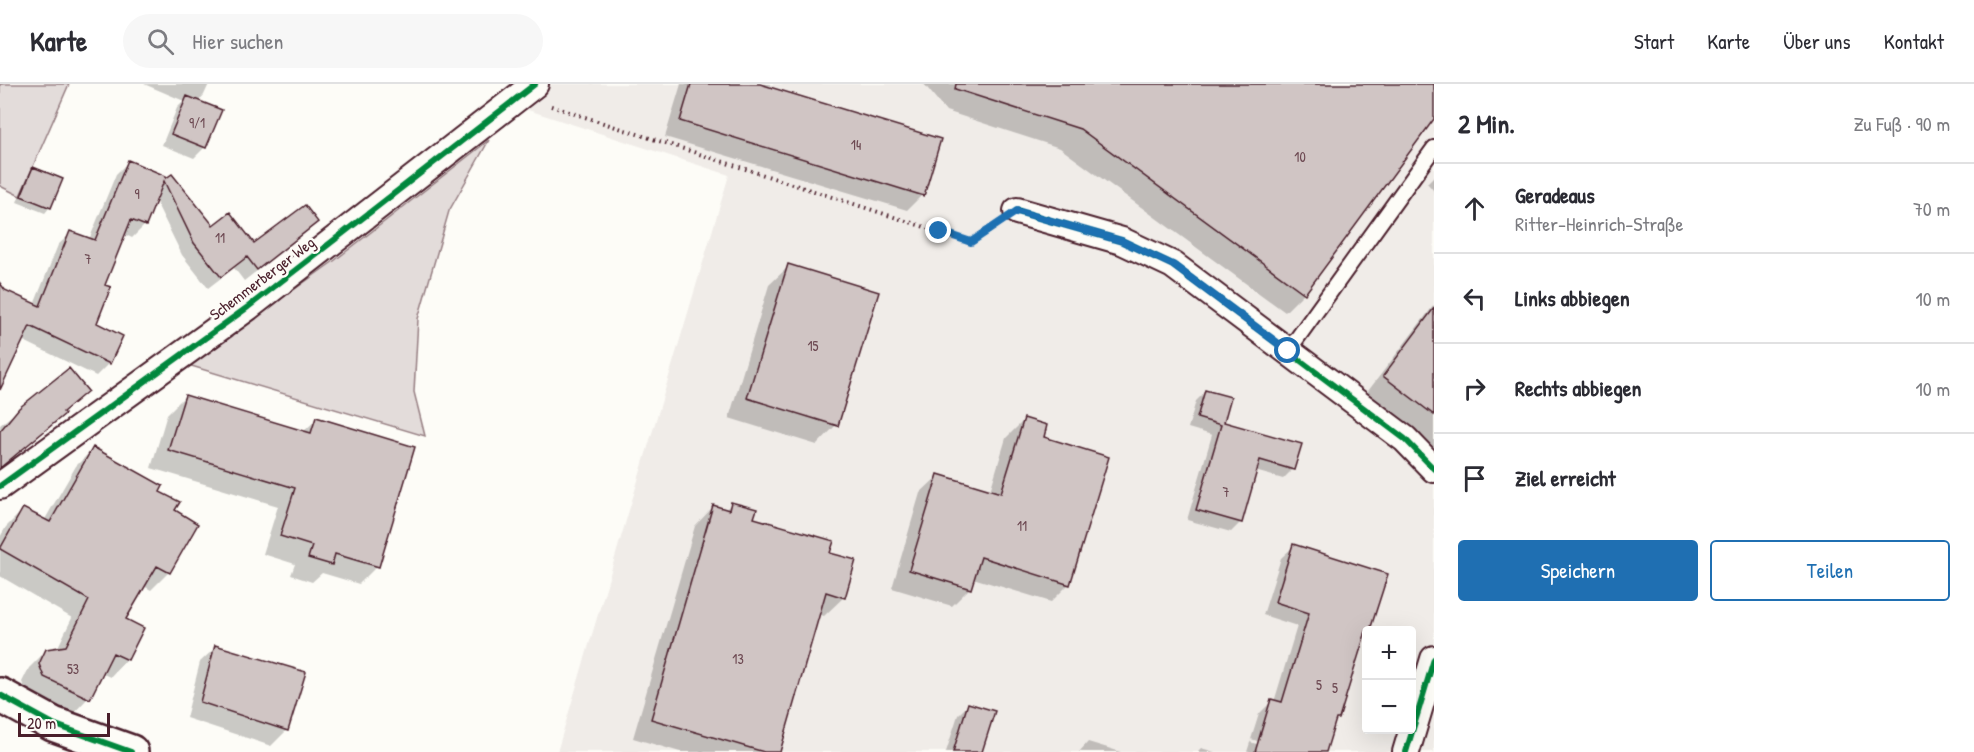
<!DOCTYPE html>
<html lang="de">
<meta charset="utf-8">
<style>
:root{--surface:#fff;--page:#f7f7f7;--text:#2b2b33;--muted:#7c7c81;--line:#e1e1e2;--accent:#1f6fb2}
body{margin:0;font-family:"Patrick Hand",sans-serif;background:var(--page);color:var(--text)}
.controls{position:absolute;right:18px;bottom:18px;display:grid;overflow:hidden;border-radius:6px;box-shadow:0 6px 24px #0002}
.controls button{width:54px;height:54px;display:grid;place-items:center;padding:0;border:0;border-bottom:2px solid var(--line);background:var(--surface);color:var(--text);font:30px sans-serif}
.scale{position:absolute;left:18px;bottom:15px;width:92px;box-sizing:border-box;padding-left:6px;border:3px solid #4a1f2b;border-top:0;font-size:16px;line-height:21px;white-space:nowrap;color:#4a1f2b;-webkit-text-stroke:4px #fdfcf7;paint-order:stroke}
.stop{position:absolute;width:18px;height:18px;margin:-14px;border:4px solid #1f6fb2;border-radius:50%;background:#fff}
.stop.end{background:#1f6fb2;border-color:#fff;box-shadow:0 2px 6px #0008}
.list{margin:0;padding:0;list-style:none}
h2{display:flex;justify-content:space-between;align-items:center;height:78px;margin:0;padding:0 24px;font-size:26px}
h2 small{font-size:20px;font-weight:400;color:var(--muted)}
.list li{display:grid;grid-template-columns:39px 1fr auto;gap:18px;align-items:center;box-sizing:border-box;height:90px;padding:0 24px;border-top:2px solid var(--line)}
.list b{display:block;font-size:22px;white-space:nowrap}
.list p{margin:0;font-size:20px;white-space:nowrap;color:var(--muted)}
.list em{font-size:20px;font-style:normal;color:var(--muted)}
.actions{display:flex;gap:12px;padding:18px 24px}
.actions a{flex:1;padding:14px 0;border:2px solid var(--accent);border-radius:6px;text-align:center;font-size:21px;color:var(--accent)}
.actions .main{background:var(--accent);color:#fff}
.icon{flex:none;width:33px;height:33px;fill:none;stroke:currentColor;stroke-width:2;stroke-linecap:round;stroke-linejoin:round}
.map{position:relative;flex:none;width:1434px;height:668px;overflow:hidden}
header{display:flex;align-items:center;gap:36px;box-sizing:border-box;height:84px;padding:0 30px;background:var(--surface);border-bottom:2px solid var(--line)}
header strong{font-size:28px}
nav{display:flex;gap:33px;margin-inline-start:auto;font-size:21px}
.search{width:420px;height:54px;background:var(--page);display:flex;align-items:center;gap:15px;box-sizing:border-box;padding:0 21px;border-radius:33px;color:var(--muted);font-size:22px}
main{display:flex}
aside{flex:1;background:var(--surface)}
.map>svg:first-child{display:block}
.built{fill:#f0ece8;fill-rule:evenodd}
.green{fill:#e3dcda;stroke:#967e82;stroke-width:1.5}
.shadow{fill:#0003}
.building{fill:#d0c5c4;stroke:#4a1f2b;stroke-width:1.5}
.lines{fill:none;stroke-linecap:round;stroke-linejoin:round}
.service-casing{stroke:#4a1f2b;stroke-width:18}
.minor-casing{stroke:#4a1f2b;stroke-width:30}
.secondary-casing{stroke:#4a1f2b;stroke-width:38}
.path{stroke:#4a1f2b;stroke-width:4;stroke-dasharray:1.5 4.5;stroke-linecap:butt}
.service{stroke:#fdfcf7;stroke-width:14}
.minor{stroke:#fdfcf7;stroke-width:26}
.secondary{stroke:#fdfcf7;stroke-width:33}
.cycleway-casing{stroke:#fdfcf7;stroke-width:10}
.cycleway{stroke:#00873e;stroke-width:6}
.route{stroke:#1f6fb2;stroke-width:8}
.labels{text-anchor:middle;dominant-baseline:central;stroke-width:5;stroke-linejoin:round;paint-order:stroke}
.number-label{font-size:14px;fill:#6c4851}
.street-label{font-size:16px;fill:#4a1f2b;stroke:#fdfcf7}
</style>
<header>
<strong>Karte</strong>
<div class="search"><svg class="icon" aria-label="search" viewBox="0 0 24 24"><circle cx="10" cy="10" r="6"/><path d="M15 15l6 6"/></svg>Hier suchen</div>
<nav><a>Start</a><a>Karte</a><a>Über uns</a><a>Kontakt</a></nav>
</header>
<main>
<div class="map">
<svg width="1434" height="668" viewBox="0 0 1434 668">
<rect width="100%" height="100%" fill="#fdfcf7"/>
<filter id="ink" filterUnits="userSpaceOnUse"><feTurbulence type="fractalNoise" baseFrequency=".0167" numOctaves="2"/><feDisplacementMap in="SourceGraphic" scale="12" xChannelSelector="R" yChannelSelector="G"/><feConvolveMatrix kernelMatrix="1 2 1 2 8 2 1 2 1" color-interpolation-filters="sRGB"/></filter>
<g filter="url(#ink)">
<!-- built -->
<path class="built" d="M511,0H1434V668H557L729,91L494,15L508,6ZM1366,546H1412V646H1366Z"/>
<!-- green -->
<path class="green" d="M0,0H69L20,112L0,102Z
M489,56L449,127L418,235L414,308L425,352L188,281L334,177Z"/>
<!-- shadow -->
<path class="shadow" d="M144,0H209L204,11L198,18L205,63L194,74L162,61L177,24L184,17Z
M681,0H770L769,4L922,111L907,126L665,53Z
M924,0H1434V33L1304,209L1285,228L1060,64L946,27Z
M128,78L163,97L171,92L213,143L254,161L316,138L304,150L244,197L234,184L208,204L182,171L155,116L145,141L132,154L124,150L103,202L95,240L109,279L96,292L22,256L0,303V202L4,207L34,221L58,161L71,149L89,156L116,90Z
M34,84L50,123L45,129L17,118L29,90Z
M1434,92V107L1427,99Z
M789,182L836,341L817,361L729,334L769,201Z
M1434,221V364L1365,311Z
M69,286L86,307L62,329L63,330L53,340L0,384V341Z
M1206,307L1222,339L1293,385L1283,395L1255,387L1241,438L1231,448L1187,436L1212,351L1188,344L1196,317Z
M185,312L303,348L317,335L377,482L359,500L322,489L312,498L291,491L295,480L263,470L278,422L151,384L167,330Z
M1024,336L1042,354L1069,500L1051,518L973,494L970,504L952,522L892,504L920,409L938,392L990,407L1006,354Z
M93,365L158,409L173,427L196,440L168,489L151,506L144,502L124,536L127,575L110,593L101,589L88,614L71,632L27,610L22,598L29,584L47,566L57,565L72,534L0,492V453L6,443L23,426L44,437L76,382Z
M732,419L752,435L829,470L844,513L824,532L818,530L778,668H680L633,654L695,442L714,422L725,426Z
M1294,462L1386,491L1368,546L1363,552L1338,635L1333,639L1325,668H1293L1251,655L1250,658L1282,668H1247L1259,630L1272,617L1274,618L1297,542L1263,531L1281,474Z
M216,563L304,589L286,647L271,662L186,634L200,578Z
M969,620L981,668H946L958,631Z
M1088,658L1121,668H1079Z
M1201,664L1215,668H1197Z"/>
<!-- building -->
<path class="building" d="M691,0H760L941,55L924,112L680,37Z
M956,0H1434V35L1305,210L1080,45L955,5Z
M187,12L222,26L206,64L171,50Z
M128,76L166,92V94L172,90L213,141L230,128L254,159L305,121L318,138L257,186L247,173L221,193L194,159L164,97L146,142L131,136L105,201L111,203L97,239L123,252L110,280L30,242L0,306V199L5,206L40,222L70,147L95,156Z
M33,83L63,95L51,124L21,112Z
M788,180L879,208L838,342L747,314Z
M1434,224V331L1383,292Z
M69,284L88,307L63,328L65,330L0,384V347L19,324Z
M1205,306L1231,313L1224,338L1302,360L1294,386L1260,376L1242,439L1196,426L1221,341L1197,334Z
M185,311L311,349L316,333L415,363L379,483L335,470L332,481L308,474L312,462L280,452L295,404L168,366Z
M1024,334L1047,341L1044,353L1109,373L1070,501L981,473L971,505L909,486L938,390L1001,409Z
M93,363L163,402L160,408L180,418L175,426L198,440L170,489L157,482L126,535L144,544L128,576L113,569L90,615L44,593L39,580L46,565L66,562L89,516L0,465L23,424L50,438Z
M731,418L757,425L754,434L834,457L830,469L856,476L845,514L826,508L780,668H764L651,635L713,421L729,426Z
M1293,460L1388,490L1370,546L1366,547L1339,635H1336L1326,668H1255L1271,615L1282,618L1309,529L1275,518Z
M215,561L306,588L288,647L200,618Z
M968,619L995,627L982,668H953Z"/>
<g class="lines">
<!-- service casing -->
<g class="service-casing">
<path id="service" d="M1288,267L1434,64"/>
</g>
<!-- minor casing -->
<g class="minor-casing">
<path id="minor" d="M1017,127L1122,157L1173,181L1405,355L1434,385
M0,402L248,223L535,0
M1406,668L1434,575"/>
</g>
<!-- secondary casing -->
<g class="secondary-casing">
<path id="secondary" d="M0,611L53,640L131,668"/>
</g>
<!-- path -->
<path class="path" d="M551,22L971,158L994,143"/>
<!-- service -->
<use href="#service" class="service"/>
<!-- minor -->
<use href="#minor" class="minor"/>
<!-- secondary -->
<use href="#secondary" class="secondary"/>
<!-- cycleway casing -->
<g class="cycleway-casing">
<path id="cycleway" d="M1017,127L1122,157L1173,181L1405,355L1434,385
M0,402L248,223L535,0
M0,611L53,640L131,668
M1406,668L1434,575"/>
</g>
<!-- cycleway -->
<use href="#cycleway" class="cycleway"/>
</g>
</g>
<g class="lines" filter="url(#ink)">
<!-- route -->
<path class="route" d="M939,147L971,158L1017,127L1122,157L1173,181L1288,267"/>
</g>
<g class="labels">
<!-- number labels -->
<g class="number-label">
<text x="197" y="38">9/1</text>
<text x="856" y="60">14</text>
<text x="1300" y="72">10</text>
<text x="137" y="109">9</text>
<text x="220" y="153">11</text>
<text x="88" y="174">7</text>
<text x="813" y="261">15</text>
<text x="1226" y="407">7</text>
<text x="1022" y="441">11</text>
<text x="738" y="574">13</text>
<text x="73" y="584">53</text>
<text x="1319" y="600">5</text>
<text x="1335" y="603">5</text>
</g>
<!-- street labels -->
<g class="street-label">
<text transform="translate(262 194) rotate(-37)">Schemmerberger Weg</text>
</g>
</g>
</svg>
<div class="controls">
<button>+</button>
<button>−</button>
</div>
<div class="scale">20 m</div>
<div class="stop" style="left:1288px;top:267px"></div>
<div class="stop end" style="left:939px;top:147px"></div>
</div>
<aside>
<h2>2 Min.<small>Zu Fuß · 90 m</small></h2>
<ul class="list">
<li><svg class="icon" aria-label="ahead" viewBox="0 0 24 24"><path d="M12 20V5M6 11l6-6 6 6"/></svg><div><b>Geradeaus</b><p>Ritter-Heinrich-Straße</p></div><em>70 m</em></li>
<li><svg class="icon" aria-label="left" viewBox="0 0 24 24"><path d="M17 20v-9H6M10 6l-5 5 5 5"/></svg><div><b>Links abbiegen</b></div><em>10 m</em></li>
<li><svg class="icon" aria-label="right" viewBox="0 0 24 24"><path d="M7 20v-9h11M14 6l5 5-5 5"/></svg><div><b>Rechts abbiegen</b></div><em>10 m</em></li>
<li><svg class="icon" aria-label="arrive" viewBox="0 0 24 24"><path d="M6 21V4h12l-3 4 3 4H6"/></svg><div><b>Ziel erreicht</b></div></li>
</ul>
<div class="actions"><a class="main">Speichern</a><a>Teilen</a></div>
</aside>
</main>
